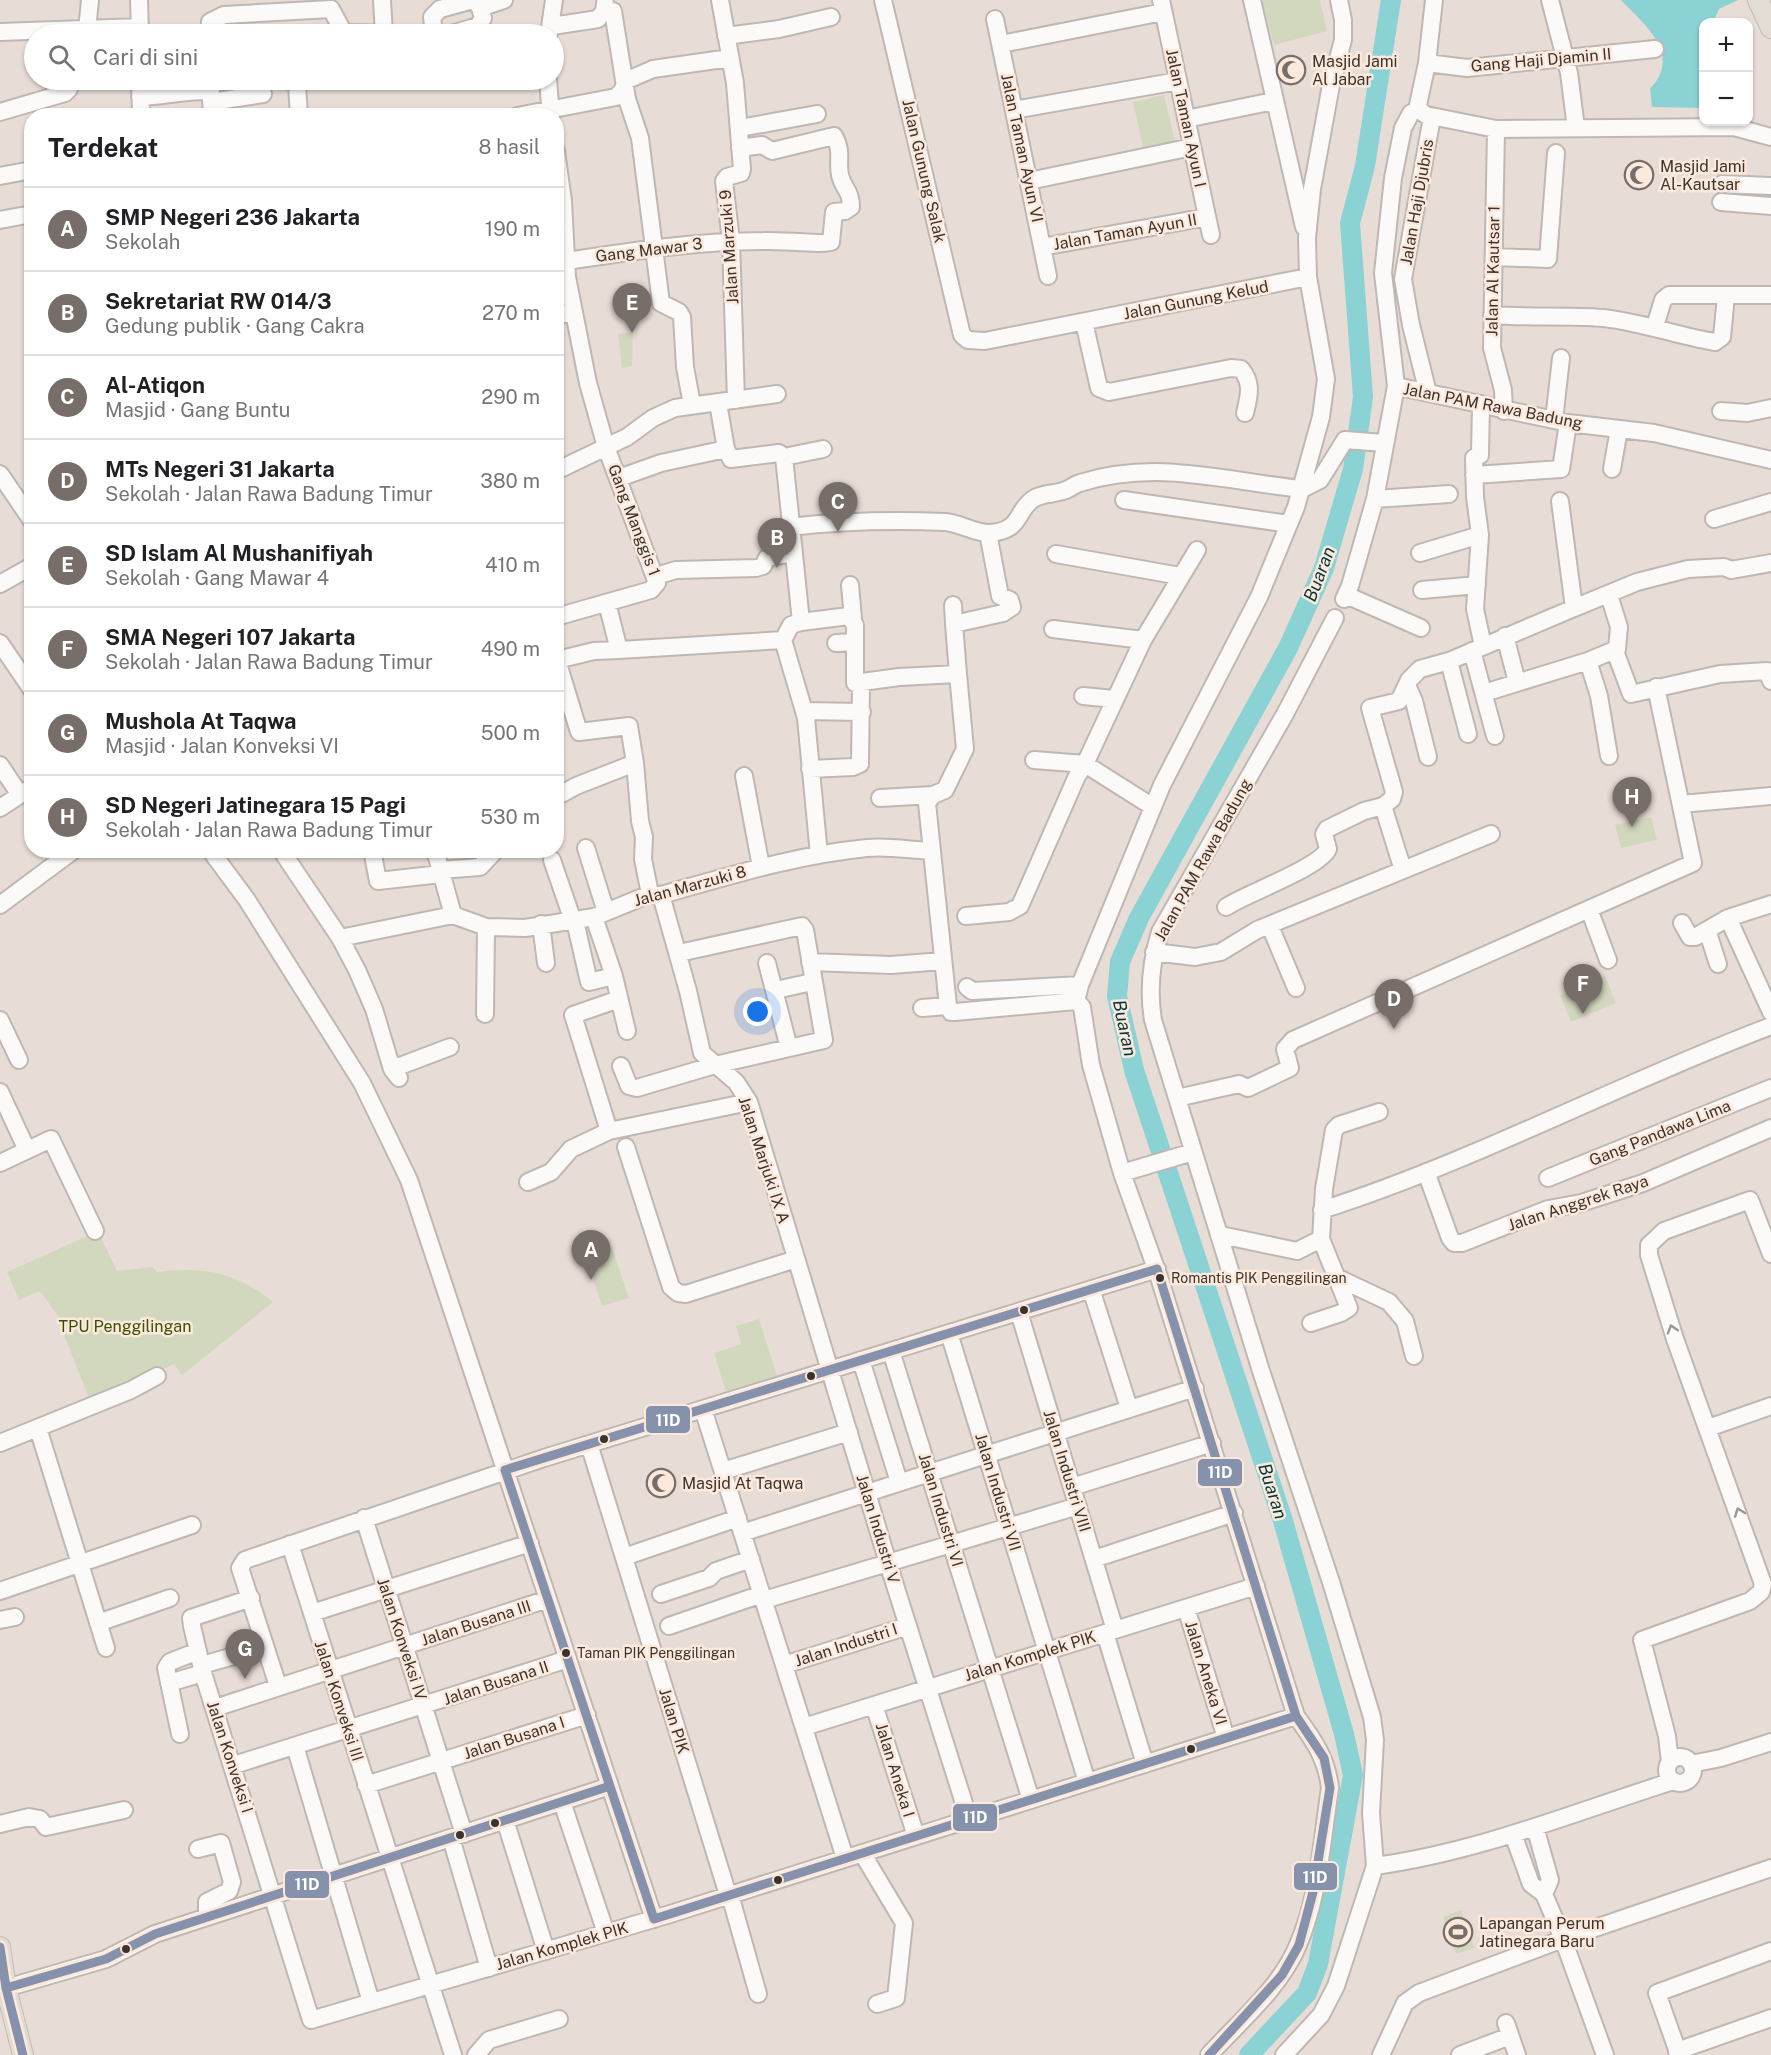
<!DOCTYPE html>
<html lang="id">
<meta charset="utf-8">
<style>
:root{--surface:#fff;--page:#f2f2f2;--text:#202124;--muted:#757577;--line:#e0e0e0;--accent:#776e69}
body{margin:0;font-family:"Public Sans",sans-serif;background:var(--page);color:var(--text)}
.controls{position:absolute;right:18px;top:18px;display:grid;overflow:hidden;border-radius:12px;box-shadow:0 2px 4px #0004}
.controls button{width:54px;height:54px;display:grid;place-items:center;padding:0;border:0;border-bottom:2px solid var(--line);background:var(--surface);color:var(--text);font:30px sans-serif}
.you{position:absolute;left:758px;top:1012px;width:21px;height:21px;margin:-15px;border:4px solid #fff;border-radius:50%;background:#1a73e8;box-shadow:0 0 0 9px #1a73e833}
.badge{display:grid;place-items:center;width:39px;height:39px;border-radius:50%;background:var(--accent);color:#fff;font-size:20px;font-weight:700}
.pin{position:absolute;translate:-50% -50px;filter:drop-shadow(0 2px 3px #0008)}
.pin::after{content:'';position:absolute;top:32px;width:21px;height:18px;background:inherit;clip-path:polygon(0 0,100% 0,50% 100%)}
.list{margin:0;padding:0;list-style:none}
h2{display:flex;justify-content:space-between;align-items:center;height:78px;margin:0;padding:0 24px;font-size:26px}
h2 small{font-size:20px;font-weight:400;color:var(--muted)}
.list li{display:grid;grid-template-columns:39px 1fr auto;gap:18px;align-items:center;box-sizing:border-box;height:84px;padding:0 24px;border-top:2px solid var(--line)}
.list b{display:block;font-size:22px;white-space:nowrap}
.list p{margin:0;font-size:20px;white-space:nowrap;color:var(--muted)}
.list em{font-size:20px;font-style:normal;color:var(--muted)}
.icon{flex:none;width:33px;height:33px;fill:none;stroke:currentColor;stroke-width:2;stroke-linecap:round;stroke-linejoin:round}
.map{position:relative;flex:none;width:1771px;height:2055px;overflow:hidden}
.search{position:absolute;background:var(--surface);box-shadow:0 2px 4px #0004;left:24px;top:24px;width:540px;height:66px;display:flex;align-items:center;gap:15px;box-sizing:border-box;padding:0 21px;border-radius:33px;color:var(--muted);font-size:22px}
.panel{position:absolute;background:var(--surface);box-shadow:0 2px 4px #0004;left:24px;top:108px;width:540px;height:750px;border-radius:24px}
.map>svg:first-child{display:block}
.green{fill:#d2d8be}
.water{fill:#8bd2d5}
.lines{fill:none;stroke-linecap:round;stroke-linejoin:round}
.river{stroke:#8bd2d5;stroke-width:20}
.minor-casing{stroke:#bfb7b2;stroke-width:20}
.major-casing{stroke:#c1bbb8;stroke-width:22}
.minor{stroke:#fcfaf9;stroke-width:16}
.major{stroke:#e3dcd2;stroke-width:20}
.bus-1-casing{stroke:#fde9dc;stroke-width:14}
.bus-1{stroke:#8692ab;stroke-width:9}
.oneway{stroke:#9b9694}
.bus-dot{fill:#3a332e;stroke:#fde9dc;stroke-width:2}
.labels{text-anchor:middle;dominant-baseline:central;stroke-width:5;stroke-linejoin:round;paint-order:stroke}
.bus-label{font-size:14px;fill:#3a332e;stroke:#fde9dc;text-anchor:start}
.street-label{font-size:16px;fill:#3a332e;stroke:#fde9dc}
.poi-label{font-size:16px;fill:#3a332e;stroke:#fde9dc;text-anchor:start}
.park-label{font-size:16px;fill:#385203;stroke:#fde9dc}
.water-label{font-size:18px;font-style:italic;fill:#003639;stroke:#fde9dc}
.line-badge{stroke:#fde9dc;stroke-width:2}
.badge-label{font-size:16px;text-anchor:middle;font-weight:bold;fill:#fff}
</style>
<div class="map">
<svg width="1771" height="2055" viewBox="0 0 1771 2055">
<rect width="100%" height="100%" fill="#e8ddd6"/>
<!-- green -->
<path class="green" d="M1262,0H1320L1327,31L1274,45Z
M1164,95L1175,141L1143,147L1133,102Z
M633,332L632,366L622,368L618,334Z
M1651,817L1657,840L1621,848L1615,825Z
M1605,976L1616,1003L1571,1022L1560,995Z
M98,1231L117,1271L153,1267L157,1272C203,1266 236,1272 273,1302L182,1375L174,1364L91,1403L64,1335L69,1331L40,1291L19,1300L7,1272Z
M612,1247L629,1298L602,1306L585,1255Z
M759,1319L777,1376L726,1392L714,1353L741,1344L736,1326Z
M1461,1910L1474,1948L1456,1954L1443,1917Z"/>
<!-- water -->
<path class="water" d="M1621,0H1738L1719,9L1715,18L1717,22H1704L1703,108L1652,107L1650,89C1683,55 1645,25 1621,0Z"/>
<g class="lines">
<!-- river -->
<path class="river" d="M1249,2055L1307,1993L1318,1964L1353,1775L1344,1734L1283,1521L1134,1070L1117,996L1120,962L1139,918L1288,648L1324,568L1353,469L1363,397L1350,223L1365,166L1391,0"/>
<!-- minor casing -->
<g class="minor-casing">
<path id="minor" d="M139,0L140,34
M382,0L384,34
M475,0L480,8L504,0
M720,0L735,83L742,169L741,173L727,177L724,181L731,241L736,400
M883,0L962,335L968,340L985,341L1308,277
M1161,0L1211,235
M1252,0L1304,227
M1434,0L1427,63L1418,105L1419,110L1426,115L1496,129L1734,127L1771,137
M1550,0L1569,73L1576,128
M604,11H613L627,99L640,138L661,303L679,312L682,317L685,367L692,405
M995,19L1048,276
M552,26L598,19L604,11L605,3
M87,30L90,0
M0,32L140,27
M209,34L210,22L224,15L331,9L344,33L396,34
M421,34L434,33L432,17L440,9L473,0
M451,34L478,26L483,18L480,8
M549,34L554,0
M726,36L779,29L831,17
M1001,44L1163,12
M1427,63L1467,68L1655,49
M140,80L141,116
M210,80L212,116
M286,80L297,85L299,116
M548,80L551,116
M140,97C164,96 187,90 211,91
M211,102L263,94
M1014,110L1178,81
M0,112L65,93L69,89L68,80
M517,116L616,97L623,90L625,81L653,69L730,58
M1186,119L1273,101
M740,128L817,114
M1496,129L1492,348L1503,390L1504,411
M556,151L563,201L567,277L588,383L606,447L657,583L651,590L556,617
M0,176L32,170
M1029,181L1192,147
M1722,184L1771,186
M1721,202L1771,206
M0,220L32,214
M1042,247L1207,217
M1494,257L1548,259L1556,153
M567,261C632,251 698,241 764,241C776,240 826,245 831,242L834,212L845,211L851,207C851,190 843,189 840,175C837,161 843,151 834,136L772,151L762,145L740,148
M1492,315C1529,318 1566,315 1603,318C1642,322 1677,336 1715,342L1722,337L1726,296
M556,316L573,312
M1084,322L1099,388L1109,392L1231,368L1241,369C1253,383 1249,396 1245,413
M1655,326L1663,300L1669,295H1771
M1396,386L1568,423L1654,433L1771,460
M1428,393L1411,325L1403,279L1432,117
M718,403L726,449L731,459L779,453L784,457L801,622L849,616L855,625V683L899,677L958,674L965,749L945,790L933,795L927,803L948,1006L951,1012H955L1076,1001L1082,1007L1091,1065L1122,1173L1159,1277L1296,1716C1313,1739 1327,1759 1330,1788C1322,1839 1319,1897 1298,1945C1281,1987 1239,2022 1209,2055
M1481,404L1480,455L1474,458L1475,497L1480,535L1475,609L1483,646
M1721,411L1747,413L1771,408
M1554,420L1561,358
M784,457L823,449
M1612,469L1619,429
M556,471L627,437L653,418L675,408L777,394
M0,474L32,521
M1474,475L1561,469L1568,423
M619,478L661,463L726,449
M1375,499L1449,494
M1124,500L1289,524
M1714,519L1771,502
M790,527C842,521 893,520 945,522C960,523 974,533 989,533C1022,531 1015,512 1033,499C1044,492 1057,495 1068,489C1073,487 1075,484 1080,483C1157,459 1224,481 1302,489L1320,480L1345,440L1384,443
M1420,553L1480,535
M1056,554L1180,576
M656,576L676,570L756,568L763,566L767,558L793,553
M0,584L32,566
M850,585L853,618
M1422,590L1477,585
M1346,595L1421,628
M1344,599L1350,586L1375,499L1396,386L1383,273L1393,178L1403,128L1411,113L1419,110
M607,603L619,650L783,640
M953,605L954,624
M1574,608L1637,582L1688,569L1724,567L1731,570L1771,563
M801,622L791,625L783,640L806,718L819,855
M1053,629L1143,640
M1505,636L1517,682
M0,643L32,690
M836,643L855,642
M1472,651L1495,736
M1615,651L1631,694L1720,674L1767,671L1771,681
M556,657L579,732L629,726L635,763L640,821L644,837L643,859L650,894
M557,660L594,651L619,650
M1449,661L1468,734
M1588,661L1599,696L1609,756
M958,674L954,624L1003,613L1012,607L1010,600L1000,596L988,533
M1407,685L1414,701L1428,757
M1484,693L1588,661L1617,649L1619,627L1609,595
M1083,696L1114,699
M804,711L862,712
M1034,760L1085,764L1153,807
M0,765L20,795
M810,769L853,767L860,764L861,683
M744,776L761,867
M556,797L576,786L635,763
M880,798L933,795
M1681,804L1771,796
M1383,806L1403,870
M0,808L32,787
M586,848L606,912
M210,850L247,900L362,1083L409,1180L654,1919
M281,850L340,938L357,970L374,1009L392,1069L399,1078
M372,850L378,881L441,874
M435,850L453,915
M552,860L573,921
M440,870L480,867L496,850
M661,895L688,991L702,1053L736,1082L749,1102L888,1563L969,1819
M0,905L74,850
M1226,907C1247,893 1319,868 1328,849L1324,834L1327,829L1364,811L1383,806L1392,799L1394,792L1370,708L1399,701L1409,680L1420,669L1449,661L1574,608L1560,501
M1589,909L1608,960
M966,916L1009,912L1020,906L1077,776L1085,764L1143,640L1197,550
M594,917L614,976L627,1031
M1728,918L1771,1012
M575,921L589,982L614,976
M1682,923L1690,937H1695L1728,918L1771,904
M541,924L546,963
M1270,926L1296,988
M1707,930L1718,964
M340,938L453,915L486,927L525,928L594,917L650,894L661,895C729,876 796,855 867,848C887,846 910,850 931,851
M1154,952L1195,957L1221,952L1257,930L1491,834
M810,962L891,965L943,961
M767,963L789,1048
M967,987L972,991L1080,985
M776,990L812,982
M1076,1001L1080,985L1162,785L1259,597L1296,507L1321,417L1326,379L1308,277L1307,238L1312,189L1331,85L1343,40V20L1339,0
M922,1008L948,1006
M485,1014L486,927
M0,1020L19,1060
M621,1066L629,1086L637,1088L715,1065L824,1040L805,930L802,926L679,953
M392,1069L450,1047
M0,1092L27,1150
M1177,1098L1239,1084L1248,1088L1290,1068L1285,1049L1293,1040L1693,863L1656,687
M609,1131L573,1015L619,999
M626,1147L671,1287L678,1293L686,1294L796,1259
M0,1163L51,1139L95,1231
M1426,1172L1450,1238L1454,1243H1462L1548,1209L1581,1203L1643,1183L1771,1128
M1122,1173L1193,1152
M1548,1178L1771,1088
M528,1182L551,1172L571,1149L609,1131L749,1102
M1322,1210C1475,1161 1620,1083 1771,1026
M1221,1235L1297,1251L1321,1239
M1338,1278L1389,1302L1405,1321L1414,1356
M1091,1289L1129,1408
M1019,1312L1115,1630
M1311,1323L1341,1313L1349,1308L1321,1239L1324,1189L1334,1130L1339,1125L1379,1112
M949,1333L1087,1782
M891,1351L1031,1800
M861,1360L899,1482
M703,1409L845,1858
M38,1428L106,1648
M1708,1428L1771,1406
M0,1443L131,1390L157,1376
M589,1444L728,1895
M723,1471L849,1432
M1072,1487L1212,1443
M364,1518L464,1834
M742,1533L1195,1388
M290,1544L453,2055
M624,1557L738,1518
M1094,1559L1234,1513
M0,1591L192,1525
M661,1594L709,1578L716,1571L751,1559
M251,1598L191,1618L192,1626L203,1673L311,2020L667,1915L1296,1716
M764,1600L1078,1506
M1186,1608L1226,1738
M312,1613L530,1543
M0,1620L15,1617
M98,1623L170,1598
M669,1626L762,1594
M1105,1633L1145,1764
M202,1665L265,1647
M784,1665L908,1626
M169,1683L203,1673
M278,1686L240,1568L245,1560L544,1458L1157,1269
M874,1705L916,1836
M215,1708L548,1599
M804,1727L1256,1586
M180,1734L166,1668L170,1662L198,1651
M295,1746L371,2002
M1667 1770a13 13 0 1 1 26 0a13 13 0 1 1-26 0Z
M1670,1762L1667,1736L1642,1640L1750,1601L1761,1592L1763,1584L1675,1339L1649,1255V1245L1664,1231L1750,1200L1771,1254
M1691,1764L1721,1758L1771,1742
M234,1765L568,1659
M366,1785L587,1715
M562,1802L606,1933
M505,1820L546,1951
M0,1824L29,1817L40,1819L46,1827L124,1810
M1535,1827L1550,1880L1544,1894
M1513,1834L1531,1884L1544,1894L1563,1939L1605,2055
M451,1838L489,1968
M198,1849L221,1843L232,1882L229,1891L207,1902V1917
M862,1853L904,1923L896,1998L877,2004
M1375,1866C1478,1852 1575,1812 1673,1781
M730,1895L758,1994
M6,1988L106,1959L155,1934L610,1786
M1506,2023L1517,2055
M1677,2051L1771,2018
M476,2055L489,2040L559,2019
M1284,2055L1321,2015L1336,1986L1375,1866L1371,1813L1375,1740L1372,1717L1331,1582L1261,1371L1153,1020C1148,990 1151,962 1160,932L1285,714L1335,618
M1381,2055L1405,2003L1419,1993L1563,1939L1771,1868
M1460,2055L1510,2036
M1679,2055L1657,1993L1771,1951"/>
</g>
<!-- major casing -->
<g class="major-casing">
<path id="major" d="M1758,0L1771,28
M0,1947L6,1988L23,2055"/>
</g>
<!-- minor -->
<use href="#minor" class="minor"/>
<!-- major -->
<use href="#major" class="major"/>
<!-- bus-1 casing -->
<g class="bus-1-casing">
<path id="bus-1" d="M1157,1269L1296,1716L1324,1758L1330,1788L1313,1892L1299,1945L1282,1975L1209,2055
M505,1470L1157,1269
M505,1470L654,1919
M654,1919L1296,1716
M0,1947L6,1988L23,2055
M6,1988L106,1959L155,1934L610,1786"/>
</g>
<!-- bus-1 -->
<use href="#bus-1" class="bus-1"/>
</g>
<!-- one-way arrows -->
<defs><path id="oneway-chevron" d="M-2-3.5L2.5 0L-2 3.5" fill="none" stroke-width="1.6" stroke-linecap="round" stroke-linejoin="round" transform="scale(1.5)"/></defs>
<g class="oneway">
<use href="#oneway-chevron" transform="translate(1672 1329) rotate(-107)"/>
<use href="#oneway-chevron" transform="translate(1739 1512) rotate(-110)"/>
</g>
<!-- icons -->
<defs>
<g id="mosque-ring" transform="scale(1.5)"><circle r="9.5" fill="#fde9dc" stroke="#776e69" stroke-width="1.5"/><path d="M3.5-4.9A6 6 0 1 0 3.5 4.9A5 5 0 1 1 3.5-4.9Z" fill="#776e69"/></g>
<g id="stadium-ring" transform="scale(1.5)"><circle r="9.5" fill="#fde9dc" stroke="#776e69" stroke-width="1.5"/><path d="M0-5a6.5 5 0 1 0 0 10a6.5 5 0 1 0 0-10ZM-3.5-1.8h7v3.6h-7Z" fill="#776e69"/></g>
</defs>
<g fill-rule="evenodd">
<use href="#mosque-ring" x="1291" y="70"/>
<use href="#mosque-ring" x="1639" y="175"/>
<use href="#mosque-ring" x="661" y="1483"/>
<use href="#stadium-ring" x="1458" y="1932"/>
</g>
<!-- markers -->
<g class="bus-dot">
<circle cx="1160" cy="1278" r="5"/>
<circle cx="1024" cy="1310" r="5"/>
<circle cx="811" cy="1376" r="5"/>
<circle cx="604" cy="1439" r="5"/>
<circle cx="566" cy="1653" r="5"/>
<circle cx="1191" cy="1749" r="5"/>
<circle cx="495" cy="1823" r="5"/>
<circle cx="460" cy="1835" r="5"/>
<circle cx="778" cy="1880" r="5"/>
<circle cx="126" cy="1949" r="5"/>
</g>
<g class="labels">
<!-- bus labels -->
<g class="bus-label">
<text x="1171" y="1278">Romantis PIK Penggilingan</text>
<text x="577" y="1653">Taman PIK Penggilingan</text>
</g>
<!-- street labels -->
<g class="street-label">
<text transform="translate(1541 60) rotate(-5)">Gang Haji Djamin II</text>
<text transform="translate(1186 118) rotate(78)">Jalan Taman Ayun I</text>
<text transform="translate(1022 148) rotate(78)">Jalan Taman Ayun VI</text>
<text transform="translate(924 171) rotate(77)">Jalan Gunung Salak</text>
<text transform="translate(1417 202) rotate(-80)">Jalan Haji Djubris</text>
<text transform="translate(1125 232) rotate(-10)">Jalan Taman Ayun II</text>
<text transform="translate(729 247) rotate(-94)">Jalan Marzuki 9</text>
<text transform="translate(649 250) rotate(-7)">Gang Mawar 3</text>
<text transform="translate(1493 271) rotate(-89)">Jalan Al Kautsar 1</text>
<text transform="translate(1196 300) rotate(-11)">Jalan Gunung Kelud</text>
<text transform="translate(1493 406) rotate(11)">Jalan PAM Rawa Badung</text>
<text transform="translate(634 520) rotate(69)">Gang Manggis 1</text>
<text transform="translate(1203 860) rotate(-61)">Jalan PAM Rawa Badung</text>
<text transform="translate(690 886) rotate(-15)">Jalan Marzuki 8</text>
<text transform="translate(1660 1133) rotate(-22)">Gang Pandawa Lima</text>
<text transform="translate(764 1160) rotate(72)">Jalan Marjuki IX A</text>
<text transform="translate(1578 1203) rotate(-18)">Jalan Anggrek Raya</text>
<text transform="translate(1067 1471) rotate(73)">Jalan Industri VIII</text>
<text transform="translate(998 1492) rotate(73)">Jalan Industri VII</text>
<text transform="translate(941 1510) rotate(73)">Jalan Industri VI</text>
<text transform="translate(878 1529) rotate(73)">Jalan Industri V</text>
<text transform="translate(476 1623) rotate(-18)">Jalan Busana III</text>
<text transform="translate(402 1639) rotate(72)">Jalan Konveksi IV</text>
<text transform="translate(846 1645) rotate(-18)">Jalan Industri I</text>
<text transform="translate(1030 1656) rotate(-17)">Jalan Komplek PIK</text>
<text transform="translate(1206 1673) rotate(73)">Jalan Aneka VI</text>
<text transform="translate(496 1683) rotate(-18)">Jalan Busana II</text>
<text transform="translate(339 1701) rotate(72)">Jalan Konveksi III</text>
<text transform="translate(674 1721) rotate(73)">Jalan PIK</text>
<text transform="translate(514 1738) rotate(-18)">Jalan Busana I</text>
<text transform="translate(230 1757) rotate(72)">Jalan Konveksi I</text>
<text transform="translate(895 1770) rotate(73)">Jalan Aneka I</text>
<text transform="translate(562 1946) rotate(-16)">Jalan Komplek PIK</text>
</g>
<!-- poi labels -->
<g class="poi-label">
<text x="1312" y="61">Masjid Jami<tspan x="1312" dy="18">Al Jabar</tspan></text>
<text x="1660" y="166">Masjid Jami<tspan x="1660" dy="18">Al-Kautsar</tspan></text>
<text x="682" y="1483">Masjid At Taqwa</text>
<text x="1479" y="1923">Lapangan Perum<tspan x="1479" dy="18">Jatinegara Baru</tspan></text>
</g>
<!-- park labels -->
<g class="park-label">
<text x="125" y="1326">TPU Penggilingan</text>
</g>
<!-- water labels -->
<g class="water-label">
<text transform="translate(1319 574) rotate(-69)">Buaran</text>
<text transform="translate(1125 1028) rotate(78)">Buaran</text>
<text transform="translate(1273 1491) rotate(72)">Buaran</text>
</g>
</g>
<g class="line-badge">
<rect x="645" y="1405" width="46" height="29" rx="6" fill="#8692ab"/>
<rect x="1197" y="1458" width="46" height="29" rx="6" fill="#8692ab"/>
<rect x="952" y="1803" width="46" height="29" rx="6" fill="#8692ab"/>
<rect x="1293" y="1862" width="45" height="29" rx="6" fill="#8692ab"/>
<rect x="284" y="1870" width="46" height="29" rx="6" fill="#8692ab"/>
</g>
<g class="badge-label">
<text x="668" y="1426">11D</text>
<text x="1220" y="1478">11D</text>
<text x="975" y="1823">11D</text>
<text x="1315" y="1883">11D</text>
<text x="307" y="1890">11D</text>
</g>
</svg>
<div class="controls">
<button>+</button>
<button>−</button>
</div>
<div class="you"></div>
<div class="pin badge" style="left:591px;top:1280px">A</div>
<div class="pin badge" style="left:777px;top:568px">B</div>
<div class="pin badge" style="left:838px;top:532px">C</div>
<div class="pin badge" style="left:1394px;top:1029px">D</div>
<div class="pin badge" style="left:632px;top:333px">E</div>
<div class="pin badge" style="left:1583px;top:1014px">F</div>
<div class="pin badge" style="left:245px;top:1679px">G</div>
<div class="pin badge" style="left:1632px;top:827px">H</div>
<div class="search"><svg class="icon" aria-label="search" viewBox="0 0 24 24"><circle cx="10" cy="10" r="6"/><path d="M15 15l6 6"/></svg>Cari di sini</div>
<section class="panel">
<h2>Terdekat<small>8 hasil</small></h2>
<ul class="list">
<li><span class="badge">A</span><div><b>SMP Negeri 236 Jakarta</b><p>Sekolah</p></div><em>190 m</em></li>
<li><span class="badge">B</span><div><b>Sekretariat RW 014/3</b><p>Gedung publik · Gang Cakra</p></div><em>270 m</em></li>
<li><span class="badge">C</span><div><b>Al-Atiqon</b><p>Masjid · Gang Buntu</p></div><em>290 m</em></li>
<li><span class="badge">D</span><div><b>MTs Negeri 31 Jakarta</b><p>Sekolah · Jalan Rawa Badung Timur</p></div><em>380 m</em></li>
<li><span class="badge">E</span><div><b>SD Islam Al Mushanifiyah</b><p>Sekolah · Gang Mawar 4</p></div><em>410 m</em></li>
<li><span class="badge">F</span><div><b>SMA Negeri 107 Jakarta</b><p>Sekolah · Jalan Rawa Badung Timur</p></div><em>490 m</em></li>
<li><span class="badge">G</span><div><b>Mushola At Taqwa</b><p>Masjid · Jalan Konveksi VI</p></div><em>500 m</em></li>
<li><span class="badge">H</span><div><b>SD Negeri Jatinegara 15 Pagi</b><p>Sekolah · Jalan Rawa Badung Timur</p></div><em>530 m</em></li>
</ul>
</section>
</div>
